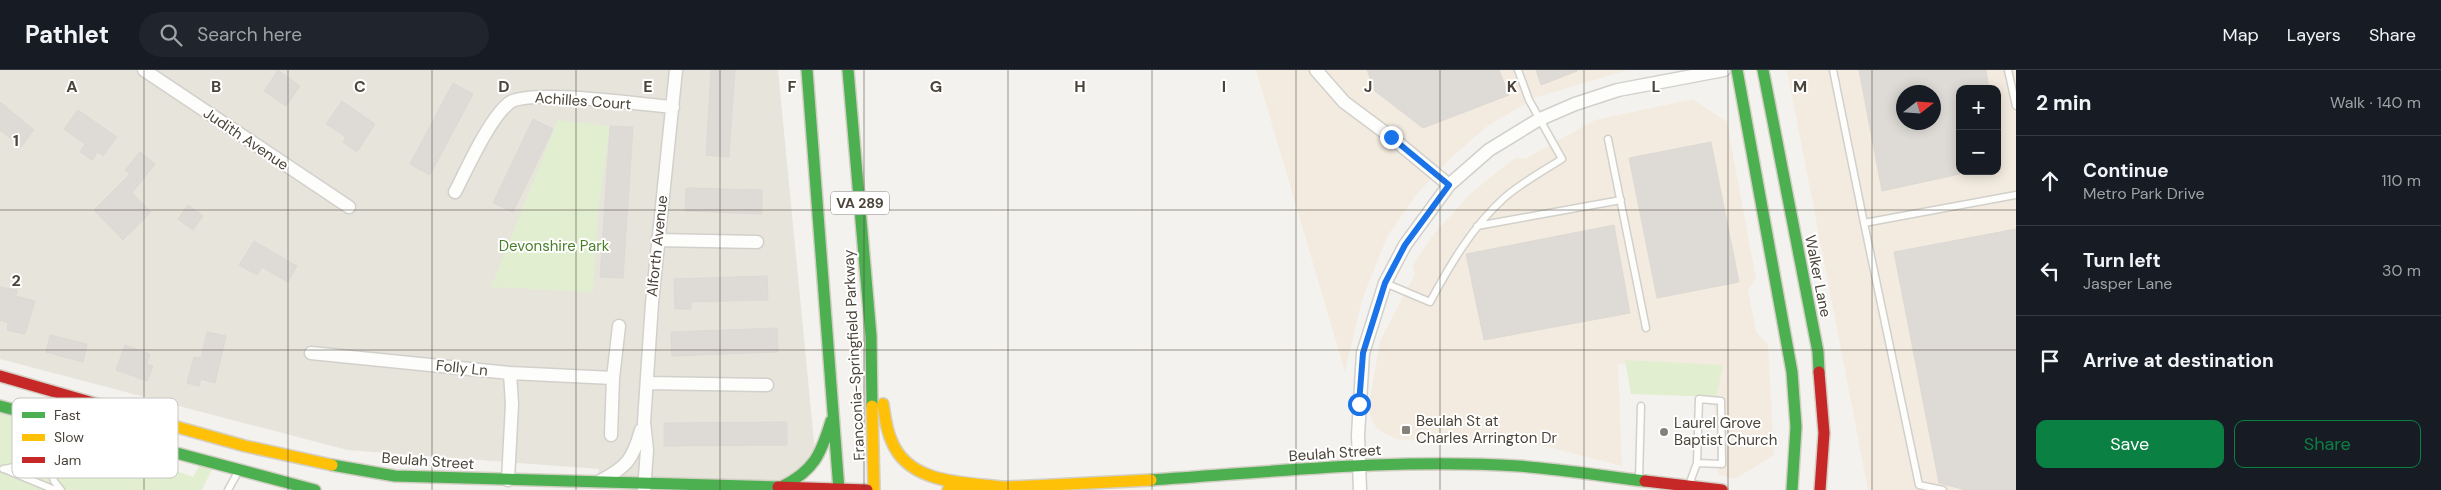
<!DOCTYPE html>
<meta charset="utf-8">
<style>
:root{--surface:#171b24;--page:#20242c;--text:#f1f3f6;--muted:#9ea1a6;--line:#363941;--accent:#0b8043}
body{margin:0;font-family:"DM Sans",sans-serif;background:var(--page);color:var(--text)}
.controls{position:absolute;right:15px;top:15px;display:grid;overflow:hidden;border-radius:10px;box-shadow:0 2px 12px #0003}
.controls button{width:45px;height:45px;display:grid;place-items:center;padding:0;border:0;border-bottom:1px solid var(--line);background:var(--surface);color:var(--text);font:25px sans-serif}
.compass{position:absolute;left:1896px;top:15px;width:45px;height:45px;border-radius:50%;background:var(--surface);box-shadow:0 2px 12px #0003;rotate:73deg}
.stop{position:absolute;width:15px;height:15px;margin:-11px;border:4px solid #1a73e8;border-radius:50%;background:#fff}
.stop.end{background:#1a73e8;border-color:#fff;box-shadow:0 1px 5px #0008}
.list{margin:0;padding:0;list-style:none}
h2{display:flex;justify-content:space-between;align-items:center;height:65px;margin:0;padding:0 20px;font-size:21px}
h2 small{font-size:16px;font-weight:400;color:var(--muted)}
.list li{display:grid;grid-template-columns:32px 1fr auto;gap:15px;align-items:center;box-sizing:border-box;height:90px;padding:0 20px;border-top:1px solid var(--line)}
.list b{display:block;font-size:19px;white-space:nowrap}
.list p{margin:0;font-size:16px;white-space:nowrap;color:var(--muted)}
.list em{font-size:16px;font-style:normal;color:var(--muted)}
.actions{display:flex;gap:10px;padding:15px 20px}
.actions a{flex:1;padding:11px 0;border:1px solid var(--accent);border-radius:10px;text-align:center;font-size:18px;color:var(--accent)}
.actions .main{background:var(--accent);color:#fff}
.icon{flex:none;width:28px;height:28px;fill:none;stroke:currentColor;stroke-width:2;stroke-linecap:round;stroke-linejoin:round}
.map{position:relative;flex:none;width:2016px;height:420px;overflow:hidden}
header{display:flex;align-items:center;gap:30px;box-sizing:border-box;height:70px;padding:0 25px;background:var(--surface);border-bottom:1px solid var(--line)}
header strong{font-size:24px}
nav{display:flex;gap:28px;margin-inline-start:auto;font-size:18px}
.search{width:350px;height:45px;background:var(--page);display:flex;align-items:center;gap:12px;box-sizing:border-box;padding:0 18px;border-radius:28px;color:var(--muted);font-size:19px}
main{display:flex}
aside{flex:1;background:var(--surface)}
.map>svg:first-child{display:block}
.residential{fill:#e7e4dc}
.commercial{fill:#f3ebdf;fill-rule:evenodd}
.green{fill:#e1eecf}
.building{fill:#dedbd6;stroke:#dcd9d4;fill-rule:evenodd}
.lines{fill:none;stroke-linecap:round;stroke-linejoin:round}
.lane-casing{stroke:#d2d0cb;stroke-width:9}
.street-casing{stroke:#d2d0cb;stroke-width:15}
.fast-casing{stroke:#d3cfc5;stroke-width:14}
.slow-casing{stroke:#d3cfc5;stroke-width:14}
.jam-casing{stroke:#d3cfc5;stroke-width:14}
.lane{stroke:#fdfdfc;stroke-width:6}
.street{stroke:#fdfdfc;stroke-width:12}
.fast{stroke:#4caf50;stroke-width:11}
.slow{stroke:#ffc107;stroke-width:11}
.jam{stroke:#c62828;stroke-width:11}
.route{stroke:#1a73e8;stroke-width:6}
.grid{fill:none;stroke:#4b4439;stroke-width:1;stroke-opacity:0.55}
.poi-dot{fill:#868178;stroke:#fff;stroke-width:2}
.labels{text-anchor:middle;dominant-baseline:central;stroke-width:4;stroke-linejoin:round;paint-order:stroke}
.shield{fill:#fff;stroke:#817c74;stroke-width:1}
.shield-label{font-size:14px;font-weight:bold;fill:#4b4439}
.street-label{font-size:15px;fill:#4b4439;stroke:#fff}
.park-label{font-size:15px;fill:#4a7f2a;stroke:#fff}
.poi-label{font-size:15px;fill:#4b4439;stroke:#fff;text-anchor:start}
.key{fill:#fff;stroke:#c9c7c4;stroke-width:1}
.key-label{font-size:14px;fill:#4b4439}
.grid-label{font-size:16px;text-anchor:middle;font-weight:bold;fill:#4b4439;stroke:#fff;stroke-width:4;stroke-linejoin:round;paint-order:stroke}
</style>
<header>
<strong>Pathlet</strong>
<div class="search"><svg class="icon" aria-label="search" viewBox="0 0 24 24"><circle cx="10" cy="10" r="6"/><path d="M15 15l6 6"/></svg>Search here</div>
<nav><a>Map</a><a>Layers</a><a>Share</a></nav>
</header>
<main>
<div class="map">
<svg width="2016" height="420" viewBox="0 0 2016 420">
<rect width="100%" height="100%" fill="#f4f2ee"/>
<!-- residential -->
<path class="residential" d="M0,0H778L816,392L791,413L598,412L599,399L347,380L0,289Z"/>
<!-- commercial -->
<path class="commercial" d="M1256,0H1628L1537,27L1489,55L1455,84L1416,125L1387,167L1362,230L1345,302Z
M1787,0H2016V420H1868ZM1960,19H1997V101H1960ZM1904,22H1934V52H1904Z
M1693,29L1727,52L1756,209L1748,220L1756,262L1768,274L1774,385L1735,409L1718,405L1713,307L1618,294L1622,396L1521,370L1515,375L1395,369L1377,359L1370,346V328L1380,271L1415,204L1412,196L1434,164L1471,123L1515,88L1525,89L1595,50Z"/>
<!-- green -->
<path class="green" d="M558,50L610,56L598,143L593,222L491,217Z
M1625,290L1723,295L1716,327L1631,324Z
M0,336L193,407L202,392L213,397L202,420H0Z"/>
<!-- building -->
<path class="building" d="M278,0L300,16L286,36L264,21Z
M711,0H735L729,87L706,85Z
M1367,0H1499L1509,25L1423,58L1375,21Z
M1536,0H1577V1L1541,15Z
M1859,0H1986L1989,19H1960V104L1882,121ZM1904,22H1934V52H1904Z
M453,13L473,24L430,105L410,94Z
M342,31L375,54L357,82L343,72L346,67L326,54Z
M0,32L34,60L21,77L0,60Z
M78,40L117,67L103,86L98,82L92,90L80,82L85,74L64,59Z
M533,49L553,59L513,142L493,133Z
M610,56L633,57L623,208L600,207Z
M1711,72L1739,212L1657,228L1629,88Z
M140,82L155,94L132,123L151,142L123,170L94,140L130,104L125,100Z
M686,118L762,120V144L685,141Z
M188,135L203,146L193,160L178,149Z
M1614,155L1630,243L1484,270L1466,184Z
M2016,159V420H1966L1939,413L1894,182Z
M254,171L297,196L288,212L262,197L257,205L239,195Z
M767,206L768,230L691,232V239H675L674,209Z
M0,217L17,220L16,226L35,231L25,264L7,260L8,253L0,250Z
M777,258L778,282L672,286L671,262Z
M207,262L226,266L215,313L201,309L199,316L187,313L194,287L201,288Z
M50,265L87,274L83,292L46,282Z
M125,275L150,284L147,294L153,296L147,311L116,300Z
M787,352V375L664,376V353Z"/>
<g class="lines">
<!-- lane casing -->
<g class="lane-casing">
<path id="lane" d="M1833,0L1864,153L2016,125
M2008,0L2016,36
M1608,69L1646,258
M1864,153L1919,415L1943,420
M1477,156L1621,130
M1385,213L1430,232C1450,195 1472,157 1504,128C1521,113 1543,101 1562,89L1529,30L1518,0
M43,375L54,411L61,420
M3,399C47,394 47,359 57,323
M4,399L55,420
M1639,409L1641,336
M1689,415L1697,393L1699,329L1721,331L1722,394L1697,393
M228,420L238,402"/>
</g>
<!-- street casing -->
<g class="street-casing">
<path id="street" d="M144,0L349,137
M1316,0L1344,32L1391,67L1449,115
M455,122C467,99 489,49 509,33C528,18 643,35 673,37
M657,170L757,172
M311,283L510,303L613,308
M647,313L767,315
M611,365L613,308L619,256
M508,410L512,334L510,303
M600,411C627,397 633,389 641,360
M644,420L647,380L644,352L652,233L676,0
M1360,420L1358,365L1363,283L1385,213L1405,175L1449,115L1489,80L1538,50L1575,34L1618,20L1724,0"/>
</g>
<!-- fast casing -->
<g class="fast-casing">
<path id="fast" d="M807,0L839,420
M848,0L871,266L872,336
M1737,0L1792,302L1796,357L1792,420
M1763,0L1818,282L1819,302
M0,336L315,420
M332,395L395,406L778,417
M1151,410C1273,402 1396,388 1518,396C1560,399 1603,406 1645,411
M781,417C814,401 821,384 831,351"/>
</g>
<!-- slow casing -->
<g class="slow-casing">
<path id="slow" d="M883,334C885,347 886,360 892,372C910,416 969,412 1009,418
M872,336L874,420
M159,352L245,376L332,395
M948,420L1151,410"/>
</g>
<!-- jam casing -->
<g class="jam-casing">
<path id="jam" d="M1819,302L1824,363L1820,420
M0,306L159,352
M1645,411L1722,420
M778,417L867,420"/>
</g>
<!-- lane -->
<use href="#lane" class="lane"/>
<!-- street -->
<use href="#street" class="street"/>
<!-- fast -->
<use href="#fast" class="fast"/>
<!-- slow -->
<use href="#slow" class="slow"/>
<!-- jam -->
<use href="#jam" class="jam"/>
</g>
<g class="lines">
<!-- route -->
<path class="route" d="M1359,334L1363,283L1385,213L1405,175L1449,115L1391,67"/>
</g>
<!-- grid -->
<path class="grid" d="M144,0V420M288,0V420M432,0V420M576,0V420M720,0V420M864,0V420M1008,0V420M1152,0V420M1296,0V420M1440,0V420M1584,0V420M1728,0V420M1872,0V420M0,140H2016M0,280H2016"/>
<!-- markers -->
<g class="poi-dot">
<rect x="1401" y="355" width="10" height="10" rx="2.5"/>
<circle cx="1664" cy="362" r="5"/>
</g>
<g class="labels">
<!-- shield labels -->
<rect class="shield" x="831" y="121.5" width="58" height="23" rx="4"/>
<g class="shield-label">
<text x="860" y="133">VA 289</text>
</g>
<!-- street labels -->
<g class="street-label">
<text transform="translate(583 31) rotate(4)">Achilles Court</text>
<text transform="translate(246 69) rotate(34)">Judith Avenue</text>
<text transform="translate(657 176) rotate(-84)">Alforth Avenue</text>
<text transform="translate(1818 206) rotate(79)">Walker Lane</text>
<text transform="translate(854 285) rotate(-93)">Franconia-Springfield Parkway</text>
<text transform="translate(462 298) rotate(6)">Folly Ln</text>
<text transform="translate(1335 383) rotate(-4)">Beulah Street</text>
<text transform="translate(428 391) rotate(4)">Beulah Street</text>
</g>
<!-- park labels -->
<g class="park-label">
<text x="554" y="176">Devonshire Park</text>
</g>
<!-- poi labels -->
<g class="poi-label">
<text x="1416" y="351">Beulah St at<tspan x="1416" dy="17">Charles Arrington Dr</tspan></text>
<text x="1674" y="353">Laurel Grove<tspan x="1674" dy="17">Baptist Church</tspan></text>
</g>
</g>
<!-- legend -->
<rect x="12" y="328" width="166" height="80" rx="8" class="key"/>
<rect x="22" y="342" width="23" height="6" fill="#4caf50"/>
<rect x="22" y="364" width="23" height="7" fill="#ffc107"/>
<rect x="22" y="387" width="23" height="6" fill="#c62828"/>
<g class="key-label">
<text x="54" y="350">Fast</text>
<text x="54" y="372">Slow</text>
<text x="54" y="395">Jam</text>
</g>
<g class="grid-label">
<text x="72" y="22">A</text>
<text x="216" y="22">B</text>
<text x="360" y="22">C</text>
<text x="504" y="22">D</text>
<text x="648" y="22">E</text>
<text x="792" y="22">F</text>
<text x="936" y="22">G</text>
<text x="1080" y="22">H</text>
<text x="1224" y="22">I</text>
<text x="1368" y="22">J</text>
<text x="1512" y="22">K</text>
<text x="1656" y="22">L</text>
<text x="1800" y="22">M</text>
<text x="16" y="76">1</text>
<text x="16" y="216">2</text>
</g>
</svg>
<div class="controls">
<button>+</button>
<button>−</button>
</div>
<svg class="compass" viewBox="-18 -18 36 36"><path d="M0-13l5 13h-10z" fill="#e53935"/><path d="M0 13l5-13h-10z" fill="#9ea1a6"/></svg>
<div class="stop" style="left:1359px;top:334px"></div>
<div class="stop end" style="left:1391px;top:67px"></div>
</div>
<aside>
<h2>2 min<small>Walk · 140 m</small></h2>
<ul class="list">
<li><svg class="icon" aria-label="ahead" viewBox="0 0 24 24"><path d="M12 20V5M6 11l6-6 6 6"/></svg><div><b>Continue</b><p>Metro Park Drive</p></div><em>110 m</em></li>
<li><svg class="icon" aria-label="left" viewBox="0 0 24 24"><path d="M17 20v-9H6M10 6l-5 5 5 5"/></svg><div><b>Turn left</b><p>Jasper Lane</p></div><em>30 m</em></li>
<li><svg class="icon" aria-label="arrive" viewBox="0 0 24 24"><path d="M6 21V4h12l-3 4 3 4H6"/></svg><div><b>Arrive at destination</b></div></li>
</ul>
<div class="actions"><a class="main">Save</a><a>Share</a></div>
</aside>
</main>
